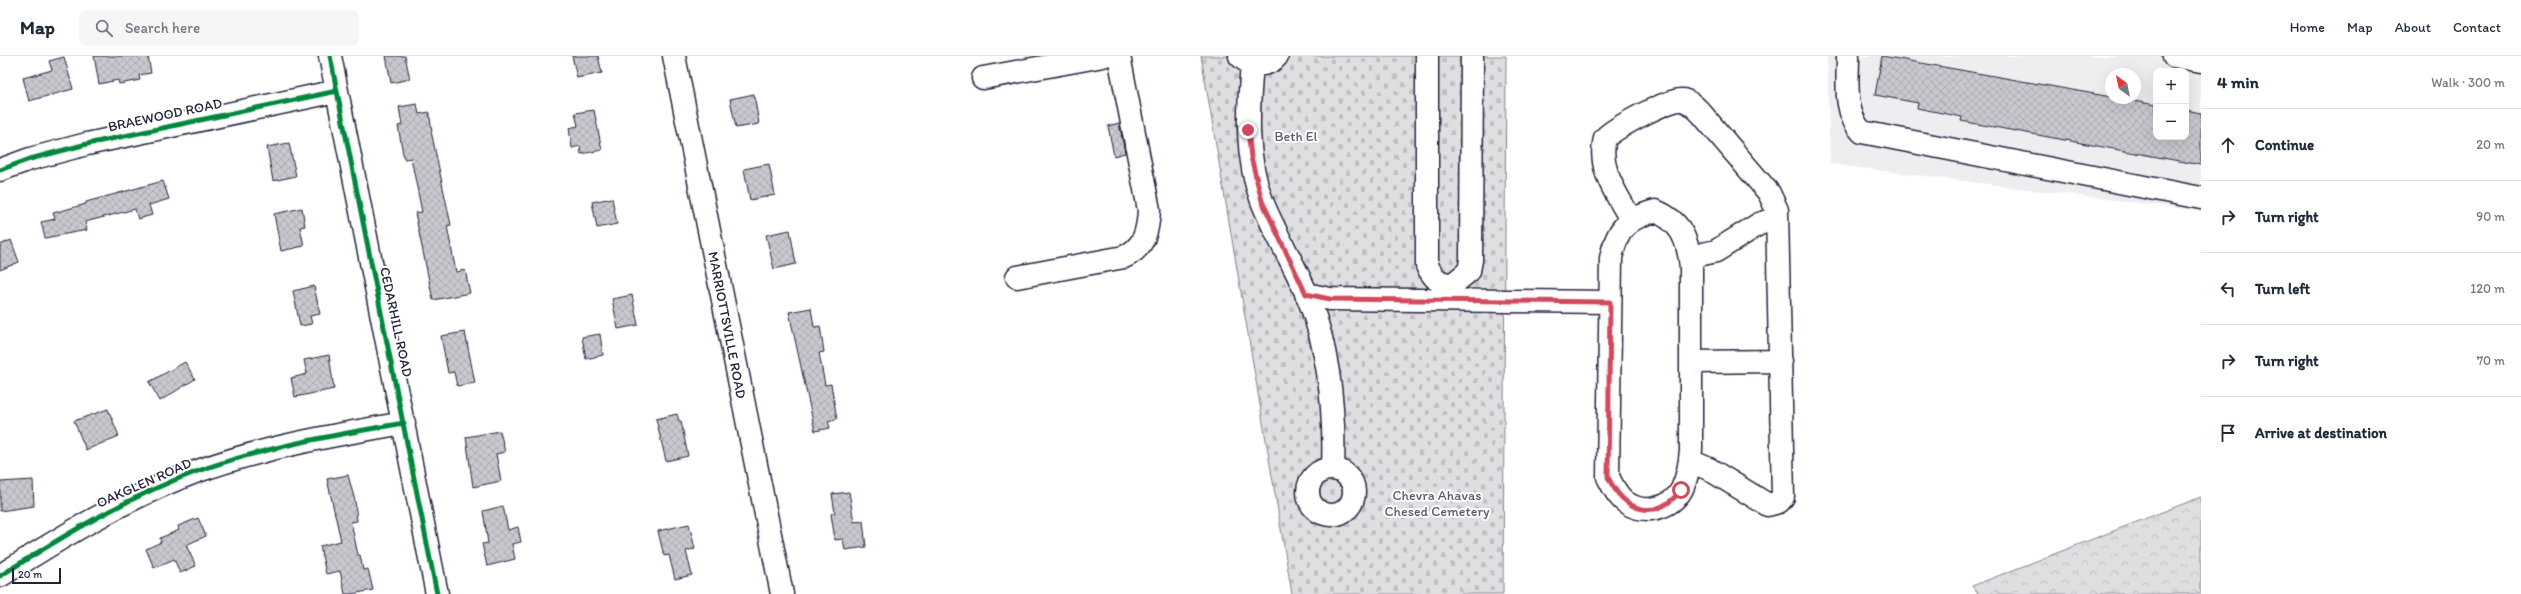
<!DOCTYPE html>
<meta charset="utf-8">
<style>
:root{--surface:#fff;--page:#f6f6f7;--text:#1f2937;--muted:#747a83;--line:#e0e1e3}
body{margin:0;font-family:Itim,sans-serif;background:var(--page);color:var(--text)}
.controls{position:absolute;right:12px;top:12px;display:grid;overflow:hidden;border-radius:8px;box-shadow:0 4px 16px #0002}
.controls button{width:36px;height:36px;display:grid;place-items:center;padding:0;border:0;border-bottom:1px solid var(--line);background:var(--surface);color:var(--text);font:20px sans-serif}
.compass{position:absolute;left:2105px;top:12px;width:36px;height:36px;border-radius:50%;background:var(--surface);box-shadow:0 4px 16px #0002;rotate:327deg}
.scale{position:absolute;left:12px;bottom:10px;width:49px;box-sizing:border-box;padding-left:4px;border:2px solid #22223b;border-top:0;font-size:11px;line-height:14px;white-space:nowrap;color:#22223b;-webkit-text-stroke:3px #fff;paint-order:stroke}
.stop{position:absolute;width:12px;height:12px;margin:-9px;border:3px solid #d1495b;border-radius:50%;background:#fff}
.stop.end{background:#d1495b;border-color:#fff;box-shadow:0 1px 4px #0008}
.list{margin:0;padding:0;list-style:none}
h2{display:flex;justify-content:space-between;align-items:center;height:52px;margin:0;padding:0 16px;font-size:17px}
h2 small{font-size:13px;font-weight:400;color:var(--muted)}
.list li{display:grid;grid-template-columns:26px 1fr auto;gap:12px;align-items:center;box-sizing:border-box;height:72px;padding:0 16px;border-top:1px solid var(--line)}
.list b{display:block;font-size:15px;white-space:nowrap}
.list em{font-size:13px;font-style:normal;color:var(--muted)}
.icon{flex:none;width:22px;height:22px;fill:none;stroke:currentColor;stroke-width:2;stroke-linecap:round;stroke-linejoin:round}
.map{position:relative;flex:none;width:2201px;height:538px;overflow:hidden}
header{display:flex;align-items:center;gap:24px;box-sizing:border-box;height:56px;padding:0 20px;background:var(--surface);border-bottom:1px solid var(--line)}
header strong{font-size:19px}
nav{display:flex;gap:22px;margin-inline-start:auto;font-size:14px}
.search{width:280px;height:36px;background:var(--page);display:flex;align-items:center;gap:10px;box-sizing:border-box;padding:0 14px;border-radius:8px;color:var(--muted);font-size:15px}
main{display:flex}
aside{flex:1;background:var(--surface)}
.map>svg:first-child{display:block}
.built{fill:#eeeef1;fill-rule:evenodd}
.forest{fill:url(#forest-crowns);stroke:#80808e}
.cemetery{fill:url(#cemetery-stones);stroke:#80808e}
.building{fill:url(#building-cross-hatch);stroke:#22223b}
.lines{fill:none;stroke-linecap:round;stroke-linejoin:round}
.minor-casing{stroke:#22223b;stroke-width:25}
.major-casing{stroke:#22223b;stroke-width:25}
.minor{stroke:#fff;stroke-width:22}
.major{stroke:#fff;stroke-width:22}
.cycleway-casing{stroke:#fff;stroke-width:8}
.cycleway{stroke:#00873e;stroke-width:5}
.route{stroke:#d1495b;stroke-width:5}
.labels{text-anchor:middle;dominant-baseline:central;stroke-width:4;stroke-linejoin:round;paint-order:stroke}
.street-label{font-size:14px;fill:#22223b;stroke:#fff}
.park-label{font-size:14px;fill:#5b5b6d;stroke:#fff}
</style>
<header>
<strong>Map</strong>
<div class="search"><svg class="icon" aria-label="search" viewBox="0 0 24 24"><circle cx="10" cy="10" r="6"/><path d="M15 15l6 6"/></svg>Search here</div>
<nav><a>Home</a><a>Map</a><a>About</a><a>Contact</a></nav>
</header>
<main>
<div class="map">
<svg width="2201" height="538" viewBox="0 0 2201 538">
<defs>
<pattern id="forest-crowns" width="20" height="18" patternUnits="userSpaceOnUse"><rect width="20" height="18" fill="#dfdfe2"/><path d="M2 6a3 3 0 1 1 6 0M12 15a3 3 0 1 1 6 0" fill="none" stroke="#bfbfc3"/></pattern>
<pattern id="cemetery-stones" width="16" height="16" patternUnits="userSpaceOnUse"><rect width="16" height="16" fill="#dfdfe2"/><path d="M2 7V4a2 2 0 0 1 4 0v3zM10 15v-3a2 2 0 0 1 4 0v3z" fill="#bfbfc3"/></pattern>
<pattern id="building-cross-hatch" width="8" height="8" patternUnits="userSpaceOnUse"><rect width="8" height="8" fill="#c8c8cf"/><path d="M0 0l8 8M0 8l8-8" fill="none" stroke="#acacb3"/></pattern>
</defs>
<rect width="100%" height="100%" fill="#fff"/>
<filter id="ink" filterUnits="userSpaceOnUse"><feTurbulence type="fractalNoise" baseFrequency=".025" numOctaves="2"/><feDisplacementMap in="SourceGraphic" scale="8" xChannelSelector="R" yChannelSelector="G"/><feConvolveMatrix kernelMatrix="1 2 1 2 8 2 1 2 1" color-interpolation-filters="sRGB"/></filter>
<g filter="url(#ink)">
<!-- built -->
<path class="built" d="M1827,0H2201V155L1830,108ZM2156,15H2186V81H2156ZM2111,18H2135V42H2111Z"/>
<!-- forest -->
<path class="forest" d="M2201,441V538H1978L1972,530Z"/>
<!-- cemetery -->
<path class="cemetery" d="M1201,0H1506L1503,538H1292Z"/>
<!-- building -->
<path class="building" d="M94,0H148L151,17L139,19L140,24L119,28L118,24L99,28Z
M386,0H405L410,23L391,27Z
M572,0H598L602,17L577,22Z
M1882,0L2156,49V81H2186V54L2201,57V109L1961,65L1962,61L1917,52L1918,47L1875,39Z
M64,1L73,33L29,45L23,22L52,14L49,5Z
M754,38L759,68L736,72L730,43Z
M417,48L419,58L429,56L432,75H431L451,169L447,170L456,216L465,214L470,237L433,244L415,157L422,156L411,102L404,103L398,70L402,69L399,51Z
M594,54L602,94L581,98L580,90L572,92L569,72L578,70L575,57Z
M1119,67L1125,97L1114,100L1108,70Z
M289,87L296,120L273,125L267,91Z
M769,108L775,139L750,144L744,113Z
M163,125L169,143L149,149L152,159L138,163L135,153L85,166L87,174L45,182L41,166L55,163L53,157L86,148V146Z
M612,142L617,168L597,172L592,146Z
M302,152L305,170L300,171L304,190L281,195L274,158Z
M790,174L796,208L774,213L766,179Z
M11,184L19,206L0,214V189Z
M314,230L320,258L310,260L312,268L300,270L293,235Z
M632,239L638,269L618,273L612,243Z
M811,252L814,271L820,270L824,296L819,297L825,329L831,328L837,363L828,365L830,372L815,375L789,256Z
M465,276L475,327L457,330L454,316L448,317L441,280Z
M600,278L603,299L586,303L582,281Z
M329,299L334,333L295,341L291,322L307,318L304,304Z
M185,306L195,323L160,345L149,326Z
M108,353L119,380L86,394L74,365Z
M677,358L679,365H681L688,400L666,405L656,363Z
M500,375L505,396L496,398L501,425L473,431L466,381Z
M348,419L355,445L357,465L351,466L358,499H360L363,514L368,513L373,534L352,538H345L340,515L326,518L320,490L341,485L327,423Z
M33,424L34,450L0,455V426Z
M849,436L854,466L863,465L866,491L845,494L843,483L835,484L831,458L835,457L832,438Z
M503,450L508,474L518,471L521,486L512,488L515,503L487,510L482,488L488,487L483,455Z
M198,462L206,480L186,489L196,510L180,517L174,503L154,512L146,493L161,486L160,482L179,474L178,470Z
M689,468L695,493L686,495L692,519L675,523L669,499L664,500L658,475Z"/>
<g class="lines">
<!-- minor casing -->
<g class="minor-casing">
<path id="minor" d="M330,0L437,538
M1240,0C1250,10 1267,12 1277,0
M1427,0V210C1434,222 1438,228 1453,228L1469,215L1471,204L1472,0
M1848,0C1848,25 1843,56 1862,76L2201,142
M2174,0L2201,5
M1252,8C1248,54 1245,101 1262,145C1276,181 1298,213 1311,249C1330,301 1335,358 1333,413
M983,22L1103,0
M0,114L30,103L87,88L337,35
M1655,155C1681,165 1688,184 1691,211V394C1690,407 1688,420 1682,433C1671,454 1641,460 1623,444C1616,438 1612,429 1608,421L1611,202C1617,173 1626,163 1655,155Z
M1631,164C1617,138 1597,113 1605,82C1615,72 1671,41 1683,44C1691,46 1696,52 1701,57L1769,137L1777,154L1783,441L1779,446L1768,449L1709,413L1690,405
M1690,201L1716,195L1759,168L1777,162
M1017,221L1124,201C1144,192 1148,175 1149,154L1119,0
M1306,238L1330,243L1610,246
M1691,306L1781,305
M1308 436a23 23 0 1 1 46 0a23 23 0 1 1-46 0Z
M0,520C63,480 127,441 198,415C265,391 334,379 404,367"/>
</g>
<!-- major casing -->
<g class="major-casing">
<path id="major" d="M674,0L782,538"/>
</g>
<!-- minor -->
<use href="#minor" class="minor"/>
<!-- major -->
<use href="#major" class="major"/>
<!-- cycleway casing -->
<g class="cycleway-casing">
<path id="cycleway" d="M330,0L437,538
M0,114L30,103L87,88L337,35
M0,520C63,480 127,441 198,415C265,391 334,379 404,367"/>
</g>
<!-- cycleway -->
<use href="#cycleway" class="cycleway"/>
</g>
</g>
<g class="lines" filter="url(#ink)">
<!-- route -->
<path class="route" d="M1248,74L1251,101L1262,145L1306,238L1330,243L1610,246L1608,421C1624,455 1655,467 1681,434"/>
</g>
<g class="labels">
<!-- street labels -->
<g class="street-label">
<text transform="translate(165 59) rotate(-12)">BRAEWOOD ROAD</text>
<text transform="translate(396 266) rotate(78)">CEDARHILL ROAD</text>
<text transform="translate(727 269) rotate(79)">MARRIOTTSVILLE ROAD</text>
<text transform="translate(144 427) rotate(-24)">OAKGLEN ROAD</text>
</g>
<!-- park labels -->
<g class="park-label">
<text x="1296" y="80">Beth El</text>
<text x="1437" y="439">Chevra Ahavas<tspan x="1437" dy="16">Chesed Cemetery</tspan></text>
</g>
</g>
</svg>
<div class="controls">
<button>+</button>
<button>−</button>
</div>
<svg class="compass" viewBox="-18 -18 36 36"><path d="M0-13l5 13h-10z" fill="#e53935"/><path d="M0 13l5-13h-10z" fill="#747a83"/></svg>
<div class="scale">20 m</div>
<div class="stop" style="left:1681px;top:434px"></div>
<div class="stop end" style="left:1248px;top:74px"></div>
</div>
<aside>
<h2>4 min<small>Walk · 300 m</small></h2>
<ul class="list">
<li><svg class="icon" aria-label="ahead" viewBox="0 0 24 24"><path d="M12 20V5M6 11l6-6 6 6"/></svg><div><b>Continue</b></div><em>20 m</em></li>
<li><svg class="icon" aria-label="right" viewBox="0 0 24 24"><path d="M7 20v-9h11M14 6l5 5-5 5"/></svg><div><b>Turn right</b></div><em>90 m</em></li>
<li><svg class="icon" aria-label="left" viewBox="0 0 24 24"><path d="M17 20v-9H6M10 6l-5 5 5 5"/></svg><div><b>Turn left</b></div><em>120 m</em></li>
<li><svg class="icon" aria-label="right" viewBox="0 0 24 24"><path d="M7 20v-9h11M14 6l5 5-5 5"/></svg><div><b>Turn right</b></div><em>70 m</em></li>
<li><svg class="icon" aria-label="arrive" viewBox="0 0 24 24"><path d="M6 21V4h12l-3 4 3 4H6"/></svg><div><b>Arrive at destination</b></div></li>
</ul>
</aside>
</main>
